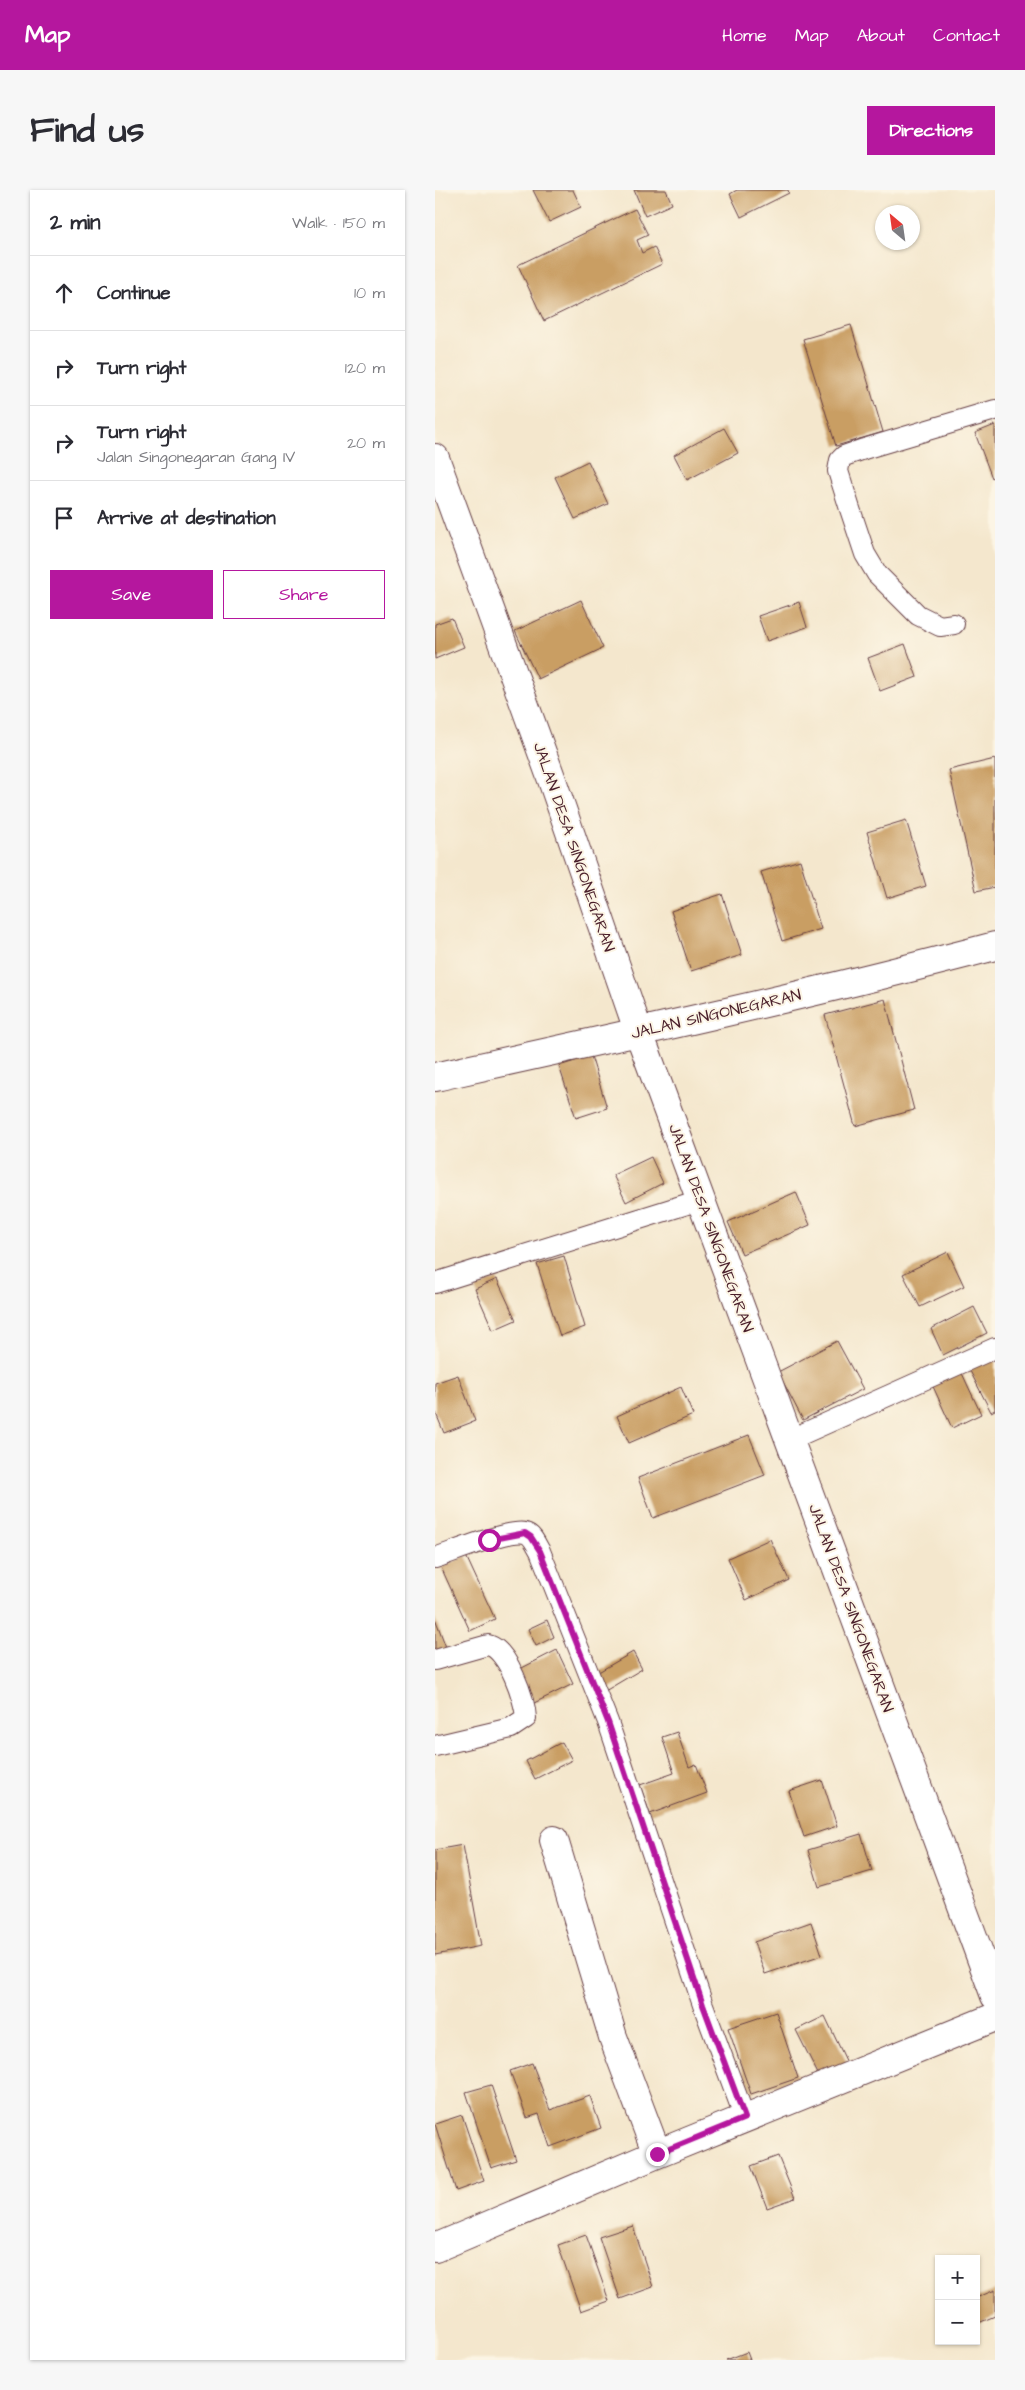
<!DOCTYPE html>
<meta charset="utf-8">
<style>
:root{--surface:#fff;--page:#f7f7f7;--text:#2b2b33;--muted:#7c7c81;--line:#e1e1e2;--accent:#b5179e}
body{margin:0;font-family:"Architects Daughter",sans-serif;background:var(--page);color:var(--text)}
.controls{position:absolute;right:15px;bottom:15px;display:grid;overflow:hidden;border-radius:0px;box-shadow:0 1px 4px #0004}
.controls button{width:45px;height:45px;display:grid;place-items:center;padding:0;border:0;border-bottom:1px solid var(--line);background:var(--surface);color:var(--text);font:25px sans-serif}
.compass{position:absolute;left:440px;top:15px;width:45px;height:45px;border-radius:50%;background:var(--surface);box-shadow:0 1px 4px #0004;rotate:331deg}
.stop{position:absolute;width:15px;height:15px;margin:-11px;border:4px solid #b5179e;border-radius:50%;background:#fff}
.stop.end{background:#b5179e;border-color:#fff;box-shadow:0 1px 5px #0008}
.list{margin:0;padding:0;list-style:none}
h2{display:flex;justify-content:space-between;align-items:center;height:65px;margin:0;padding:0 20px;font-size:21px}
h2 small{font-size:16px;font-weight:400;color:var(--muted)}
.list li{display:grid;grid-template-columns:32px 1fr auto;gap:15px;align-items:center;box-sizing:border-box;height:75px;padding:0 20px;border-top:1px solid var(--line)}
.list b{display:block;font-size:19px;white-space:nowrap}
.list p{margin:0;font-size:16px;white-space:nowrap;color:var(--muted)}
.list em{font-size:16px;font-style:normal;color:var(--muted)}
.actions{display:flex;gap:10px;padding:15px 20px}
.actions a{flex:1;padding:11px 0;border:1px solid var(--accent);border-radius:0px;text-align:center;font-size:18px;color:var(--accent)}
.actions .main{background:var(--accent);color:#fff}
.icon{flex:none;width:28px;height:28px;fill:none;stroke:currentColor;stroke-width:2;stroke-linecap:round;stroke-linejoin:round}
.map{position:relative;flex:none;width:560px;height:2170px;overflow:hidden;border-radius:0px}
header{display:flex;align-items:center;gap:30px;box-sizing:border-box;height:70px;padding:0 25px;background:var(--accent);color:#fff}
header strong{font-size:24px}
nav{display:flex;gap:28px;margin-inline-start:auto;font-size:18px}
.intro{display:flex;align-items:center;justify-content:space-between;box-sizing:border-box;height:120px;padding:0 30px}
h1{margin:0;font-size:35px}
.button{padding:12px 22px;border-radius:0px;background:var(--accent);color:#fff;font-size:18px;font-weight:700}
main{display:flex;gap:30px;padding:0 30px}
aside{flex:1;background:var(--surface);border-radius:0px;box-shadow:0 1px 4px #0004}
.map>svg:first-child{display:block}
.building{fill:#c99e63}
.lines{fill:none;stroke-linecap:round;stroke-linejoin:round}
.service-casing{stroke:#643d43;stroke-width:22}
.minor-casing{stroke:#643d43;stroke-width:30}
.service{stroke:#fff;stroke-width:20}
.minor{stroke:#fff;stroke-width:28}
.route{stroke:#b5179e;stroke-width:6}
.labels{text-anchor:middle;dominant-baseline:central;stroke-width:4;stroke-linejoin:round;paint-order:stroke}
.street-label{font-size:16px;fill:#4a1f2b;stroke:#fcf5e5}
</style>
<header>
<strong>Map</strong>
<nav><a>Home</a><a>Map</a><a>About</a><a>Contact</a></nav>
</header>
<div class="intro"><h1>Find us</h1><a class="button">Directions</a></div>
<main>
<aside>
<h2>2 min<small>Walk · 150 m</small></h2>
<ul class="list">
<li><svg class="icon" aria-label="ahead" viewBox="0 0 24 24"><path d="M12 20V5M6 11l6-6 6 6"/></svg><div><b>Continue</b></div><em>10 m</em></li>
<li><svg class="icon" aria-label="right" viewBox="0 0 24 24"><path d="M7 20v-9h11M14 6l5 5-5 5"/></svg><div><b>Turn right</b></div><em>120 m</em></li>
<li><svg class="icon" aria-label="right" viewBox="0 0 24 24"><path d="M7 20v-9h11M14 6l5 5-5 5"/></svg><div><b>Turn right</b><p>Jalan Singonegaran Gang IV</p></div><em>20 m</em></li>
<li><svg class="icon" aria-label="arrive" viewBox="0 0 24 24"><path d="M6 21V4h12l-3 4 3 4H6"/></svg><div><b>Arrive at destination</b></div></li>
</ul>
<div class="actions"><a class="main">Save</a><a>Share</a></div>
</aside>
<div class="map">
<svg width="560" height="2170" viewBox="0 0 560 2170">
<rect width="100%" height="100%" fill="#fcf5e5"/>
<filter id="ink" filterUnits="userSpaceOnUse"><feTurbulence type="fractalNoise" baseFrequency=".02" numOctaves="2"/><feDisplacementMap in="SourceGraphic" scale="10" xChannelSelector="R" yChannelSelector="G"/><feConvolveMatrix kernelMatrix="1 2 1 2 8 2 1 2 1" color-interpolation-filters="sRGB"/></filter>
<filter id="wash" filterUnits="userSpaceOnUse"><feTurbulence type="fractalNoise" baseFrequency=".0096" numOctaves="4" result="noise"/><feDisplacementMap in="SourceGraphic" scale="20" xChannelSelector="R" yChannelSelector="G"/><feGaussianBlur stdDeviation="1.12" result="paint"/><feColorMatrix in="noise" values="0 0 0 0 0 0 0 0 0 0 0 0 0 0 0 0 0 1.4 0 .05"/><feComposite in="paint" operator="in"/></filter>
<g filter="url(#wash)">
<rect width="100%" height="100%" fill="#f4e7cd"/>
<g id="blocks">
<!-- building -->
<path class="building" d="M98,0H138L146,17L114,32Z
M199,0H231L237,14L210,26Z
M302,0H353L354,3L306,27L295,4Z
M200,19L213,45L202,50L207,63L219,57L227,74L109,131L83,75Z
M416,135L448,242L401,256L368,149Z
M560,235V286L557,288L540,243Z
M289,238L303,263L252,290L239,265Z
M153,271L173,314L140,329L120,287Z
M146,410L168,458L103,489L80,441Z
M364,412L372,437L332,451L323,426Z
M17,428L29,457L0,469V434Z
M470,454L482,487L445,501L433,468Z
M560,569V697L541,701L514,580Z
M471,630L491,696L452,708L432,642Z
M365,670L386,739L347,751L326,682Z
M287,704L307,765L256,781L236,721Z
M450,809L479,920L420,936L390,825Z
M156,866L172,918L141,928L124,876Z
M216,967L228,993L191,1012L178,985Z
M361,1002L375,1035L307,1064L293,1032Z
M513,1062L529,1096L485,1117L468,1084Z
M129,1066L150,1137L125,1146L102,1074Z
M62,1089L81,1130L58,1140L40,1099Z
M539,1117L552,1143L508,1165L496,1139Z
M402,1151L428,1199L368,1230L343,1182Z
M560,1165V1220L556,1222L534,1179Z
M525,1179L546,1224L517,1238L496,1192Z
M23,1185L40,1231L9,1243L0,1221V1193Z
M246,1197L258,1225L194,1253L182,1226Z
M314,1245L330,1285L218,1328L203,1288Z
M335,1349L354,1390L311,1410L293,1368Z
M31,1366L60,1429L35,1441L6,1377Z
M0,1428L12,1460L0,1464Z
M112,1430L119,1447L101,1456L93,1439Z
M122,1460L138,1494L99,1513L83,1480Z
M198,1462L207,1479L170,1501L160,1484Z
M242,1542L254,1577L261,1574L272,1603L215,1624L205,1595L239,1583L227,1547Z
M127,1552L137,1570L100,1589L91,1571Z
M387,1590L402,1636L369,1647L354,1601Z
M426,1644L437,1681L384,1697L373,1660Z
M28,1655L46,1756L0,1765V1660Z
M376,1732L387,1765L330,1784L319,1752Z
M341,1822L363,1888L316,1904L293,1838Z
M390,1826L414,1877L386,1890L361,1840Z
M97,1873L115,1920L155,1906L166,1938L115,1957L104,1924L92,1928L75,1881Z
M56,1895L81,1970L56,1978L31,1902Z
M27,1925L49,1991L21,2001L0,1934Z
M343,1966L360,2008L332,2018L316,1976Z
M198,2036L218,2097L185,2109L164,2047Z
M151,2045L174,2111L146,2121L123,2055Z
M560,2100V2126L541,2134V2108Z
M312,2162L315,2170H291Z"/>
</g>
</g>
<g filter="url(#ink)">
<use href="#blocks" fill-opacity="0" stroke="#643d43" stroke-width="1"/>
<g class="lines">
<!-- service casing -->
<g class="service-casing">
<path id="service" d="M519,434L505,436L483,425L442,384L430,364L415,319L403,281L405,270L409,266L429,259L560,220
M0,1093L265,1010
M354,1250L560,1158
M0,1368C18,1362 74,1339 90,1343C98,1345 101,1355 105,1361L173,1532L268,1815L310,1928
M0,1470L53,1455C73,1459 90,1510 91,1528L76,1538L0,1556"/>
</g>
<!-- minor casing -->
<g class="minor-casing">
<path id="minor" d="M0,268L117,590L204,843L560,1806
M0,887C187,846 375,805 560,756
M119,1650L178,1847L222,1964
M0,2058L222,1964L560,1827"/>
</g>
<!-- service -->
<use href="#service" class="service"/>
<!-- minor -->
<use href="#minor" class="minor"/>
</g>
</g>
<g class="lines" filter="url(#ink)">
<!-- route -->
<path class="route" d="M54,1350L90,1343L96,1347L105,1361L173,1532L268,1815L310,1928L222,1964"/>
</g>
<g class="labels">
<!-- street labels -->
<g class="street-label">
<text transform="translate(139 657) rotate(71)">JALAN DESA SINGONEGARAN</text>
<text transform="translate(281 824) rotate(-13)">JALAN SINGONEGARAN</text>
<text transform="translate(276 1038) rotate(70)">JALAN DESA SINGONEGARAN</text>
<text transform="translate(416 1418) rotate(70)">JALAN DESA SINGONEGARAN</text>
</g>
</g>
</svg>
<div class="controls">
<button>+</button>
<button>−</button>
</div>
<svg class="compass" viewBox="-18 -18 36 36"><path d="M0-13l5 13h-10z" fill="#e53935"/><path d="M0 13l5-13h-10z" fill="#7c7c81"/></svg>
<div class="stop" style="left:54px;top:1350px"></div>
<div class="stop end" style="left:222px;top:1964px"></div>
</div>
</main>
